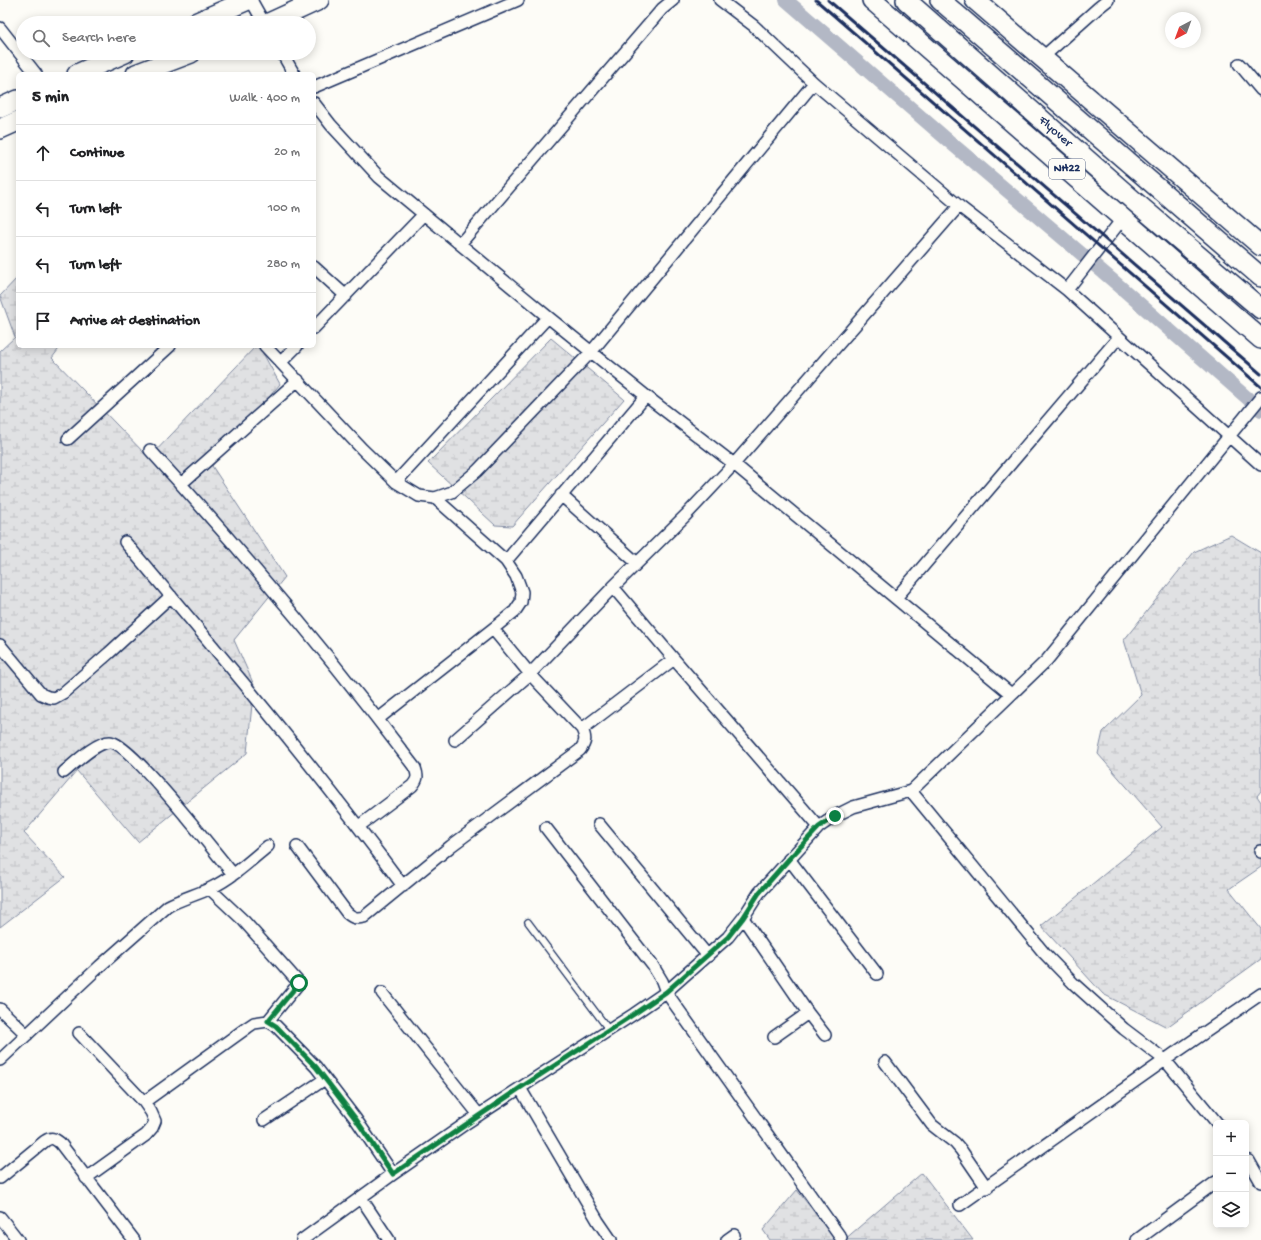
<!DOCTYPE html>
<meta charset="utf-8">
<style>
:root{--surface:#fff;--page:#f2f2f2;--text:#202124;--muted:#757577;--line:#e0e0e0}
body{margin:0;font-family:"Gochi Hand",sans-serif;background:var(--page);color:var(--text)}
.controls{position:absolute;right:12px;bottom:12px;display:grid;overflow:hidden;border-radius:6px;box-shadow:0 2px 10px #0003}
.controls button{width:36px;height:36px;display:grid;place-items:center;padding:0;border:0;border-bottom:1px solid var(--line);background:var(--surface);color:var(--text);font:20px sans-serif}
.compass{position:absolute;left:1165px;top:12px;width:36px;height:36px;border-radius:50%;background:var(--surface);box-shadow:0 2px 10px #0003;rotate:221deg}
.stop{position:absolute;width:12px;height:12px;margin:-9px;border:3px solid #0b8043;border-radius:50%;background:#fff}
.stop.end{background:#0b8043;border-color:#fff;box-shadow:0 1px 4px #0008}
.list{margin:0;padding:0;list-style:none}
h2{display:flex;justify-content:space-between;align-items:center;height:52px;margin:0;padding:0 16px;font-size:17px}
h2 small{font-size:13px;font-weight:400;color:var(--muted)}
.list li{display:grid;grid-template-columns:26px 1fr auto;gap:12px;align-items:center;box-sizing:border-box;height:56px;padding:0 16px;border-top:1px solid var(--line)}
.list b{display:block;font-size:15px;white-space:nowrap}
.list em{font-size:13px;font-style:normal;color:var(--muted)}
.icon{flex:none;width:22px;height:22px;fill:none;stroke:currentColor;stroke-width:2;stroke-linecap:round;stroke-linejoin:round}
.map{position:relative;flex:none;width:1261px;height:1240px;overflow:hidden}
.search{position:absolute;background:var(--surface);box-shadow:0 2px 10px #0003;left:16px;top:16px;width:300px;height:44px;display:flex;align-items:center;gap:10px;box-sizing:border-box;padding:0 14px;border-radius:22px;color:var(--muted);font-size:15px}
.panel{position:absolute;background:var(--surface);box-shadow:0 2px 10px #0003;left:16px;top:72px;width:300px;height:276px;border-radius:6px}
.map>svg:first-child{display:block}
.wetland{fill:url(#wetland-marsh);stroke:#7e88a0}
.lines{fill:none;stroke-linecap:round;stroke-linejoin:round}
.canal{stroke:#b3b8c5;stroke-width:14}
.service-casing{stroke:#1b2f5e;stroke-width:8}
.minor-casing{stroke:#1b2f5e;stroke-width:14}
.trunk-casing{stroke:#1b2f5e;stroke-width:22}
.service{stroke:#fdfcf7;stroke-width:5.5}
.minor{stroke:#fdfcf7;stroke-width:11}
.trunk{stroke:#fdfcf7;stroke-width:19}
.rail{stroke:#1b2f5e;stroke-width:3}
.route{stroke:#0b8043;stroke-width:5}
.labels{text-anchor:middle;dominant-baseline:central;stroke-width:3.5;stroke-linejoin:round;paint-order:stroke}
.shield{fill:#fdfcf7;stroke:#5f6c8c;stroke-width:1}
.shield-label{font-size:12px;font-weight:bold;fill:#1b2f5e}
.street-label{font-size:13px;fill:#1b2f5e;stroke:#fdfcf7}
</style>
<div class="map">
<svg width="1261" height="1240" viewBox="0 0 1261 1240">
<defs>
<pattern id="wetland-marsh" width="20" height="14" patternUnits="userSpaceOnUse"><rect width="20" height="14" fill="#e0e1e3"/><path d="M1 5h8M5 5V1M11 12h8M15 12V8" fill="none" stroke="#c0c1c5"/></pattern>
</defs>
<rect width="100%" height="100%" fill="#fdfcf7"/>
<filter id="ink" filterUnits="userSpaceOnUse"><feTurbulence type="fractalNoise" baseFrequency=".025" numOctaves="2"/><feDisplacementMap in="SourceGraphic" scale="8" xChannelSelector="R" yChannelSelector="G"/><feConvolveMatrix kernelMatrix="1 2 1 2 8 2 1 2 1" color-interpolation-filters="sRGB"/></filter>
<g filter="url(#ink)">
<!-- wetland -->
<path class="wetland" d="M18,277V346H61L52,358L149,458L256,346H259L280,384L212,466L285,577L234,640L254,685L247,753L138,842L77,771L24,833L65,877L0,927V351L15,337L0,296Z
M551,338L624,399L512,526L495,525L428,463Z
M1231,535L1261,553V791L1257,796L1261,802V867L1229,889L1261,929V959L1167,1027L1103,994L1041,926L1162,827L1098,754L1103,732L1141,695L1124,640L1194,552Z
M922,1173L973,1240H844Z
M797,1190L836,1240H770L763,1230Z"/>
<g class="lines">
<!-- canal -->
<path class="canal" d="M786,0L951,143L1117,284L1261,410"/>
<!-- service casing -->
<g class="service-casing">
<path id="service" d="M528,922L609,1030"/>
</g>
<!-- minor casing -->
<g class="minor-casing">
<path id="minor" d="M251,0L264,23
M720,0L754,26L814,83L959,206L1067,290L1261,465
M0,28L36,74
M282,53L294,74
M1043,57L1098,8L1108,0
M1239,64L1261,90
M314,87L518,0
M314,103L331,125L379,177L548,317L646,396L734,464L1011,694
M460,244L662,9L673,0
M314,267L346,296
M1067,290L1123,218
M314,328L424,214
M265,346L362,449L396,482L419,496L435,498L452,492L477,471L592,351L814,83
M281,362L297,346
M68,439L170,346
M150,450C243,552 332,658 415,768C418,776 418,779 412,786L359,826
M396,482L548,317
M181,484L298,380
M561,495L637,563
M125,542C221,655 315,767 403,886
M506,561L646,396
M896,598L1119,337
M493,629L530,674L582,729L674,659
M0,645L41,694L48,697L54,698L63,693L109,653L171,596
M378,719L499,624L515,611L521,602L522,592L516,576L506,561L435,498
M455,740L530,674L613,587
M64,772C75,763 96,742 110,742C130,742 216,854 233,874
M911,791L1044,953L1074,984L1124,1029L1165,1060L1217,1123
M599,824L708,956
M819,827L674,659L613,587L686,515L734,464L959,206
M546,828L653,966L662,981L666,992L841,1238
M297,846L347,913C353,918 356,919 364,917L451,846L580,750C586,742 586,738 582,729
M1260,851L1261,852
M789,859L877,974
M210,889L244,921L299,983L268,1021
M743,918L808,1013L825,1035
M382,993L479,1115
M0,1009L27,1035
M79,1033L144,1102L151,1112L155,1121L152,1128L146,1135L86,1178
M774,1037L808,1013
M0,1060L100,966L168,906C181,899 196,895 211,888C232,878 250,861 268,846
M885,1062L932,1125L955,1143L961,1150L987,1188
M520,1088L598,1221L611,1240
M144,1102L248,1027L254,1023L268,1021L276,1026L316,1067L355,1118L393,1174
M264,1120L325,1079
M1246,1162L1249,1161L1261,1182
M0,1178L45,1141C51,1137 54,1138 60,1143L134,1240
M361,1198L389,1240
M960,1205L1175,1053L1261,994
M0,1217L18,1240
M302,1240L393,1174L465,1124L520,1088L634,1014L666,992L728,937L743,918L759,893L819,827L835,816L853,807L911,791L1047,660L1261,397
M727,1240L734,1235
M1137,1240L1216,1182"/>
</g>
<!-- trunk casing -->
<g class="trunk-casing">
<g id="trunk">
<path d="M872,0L1261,339"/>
<path id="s1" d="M906,0L1134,201L1261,309"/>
<path d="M940,0L1261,277"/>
<path d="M975,0L1261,246"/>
<path d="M195,23L248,0"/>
<path d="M269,23L319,0"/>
<path d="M77,74L125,53"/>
<path d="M136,74L191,53"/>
<path d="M0,108L18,100"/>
<path d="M0,129L18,121"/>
</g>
</g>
<!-- service -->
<use href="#service" class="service"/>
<!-- minor -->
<use href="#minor" class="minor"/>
<!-- trunk -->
<use href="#trunk" class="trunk"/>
<!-- rail -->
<path class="rail" d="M816,0L1261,387
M828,0L1261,374"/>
</g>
</g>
<g class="lines" filter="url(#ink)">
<!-- route -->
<path class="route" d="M299,983L268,1021L276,1026L316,1067L355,1118L393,1174L520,1088L634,1014L666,992L728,937L743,918L759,893L789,859L819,827L835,816"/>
</g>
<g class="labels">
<!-- shield labels -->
<rect class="shield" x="1049" y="159" width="36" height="20" rx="3"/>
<g class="shield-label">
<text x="1067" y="169">NH22</text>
</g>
<!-- street labels -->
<g class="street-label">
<text stroke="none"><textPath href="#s1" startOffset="199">Flyover</textPath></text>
</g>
</g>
</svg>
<div class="controls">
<button>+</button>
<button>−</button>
<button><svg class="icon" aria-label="layers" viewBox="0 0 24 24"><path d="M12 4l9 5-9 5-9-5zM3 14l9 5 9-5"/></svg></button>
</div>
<svg class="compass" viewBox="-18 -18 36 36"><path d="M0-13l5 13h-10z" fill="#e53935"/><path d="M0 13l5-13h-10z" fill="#757577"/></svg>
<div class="stop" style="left:299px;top:983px"></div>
<div class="stop end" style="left:835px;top:816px"></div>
<div class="search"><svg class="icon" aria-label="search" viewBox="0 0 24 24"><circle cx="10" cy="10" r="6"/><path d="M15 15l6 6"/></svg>Search here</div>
<section class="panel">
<h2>5 min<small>Walk · 400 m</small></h2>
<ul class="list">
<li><svg class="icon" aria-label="ahead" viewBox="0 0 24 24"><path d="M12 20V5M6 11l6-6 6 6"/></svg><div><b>Continue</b></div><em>20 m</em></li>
<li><svg class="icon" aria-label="left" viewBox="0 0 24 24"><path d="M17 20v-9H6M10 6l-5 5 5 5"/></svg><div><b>Turn left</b></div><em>100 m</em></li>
<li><svg class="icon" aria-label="left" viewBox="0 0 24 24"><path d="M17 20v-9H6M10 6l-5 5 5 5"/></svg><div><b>Turn left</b></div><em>280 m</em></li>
<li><svg class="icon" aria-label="arrive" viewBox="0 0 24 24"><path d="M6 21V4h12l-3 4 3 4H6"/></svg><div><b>Arrive at destination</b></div></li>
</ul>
</section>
</div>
